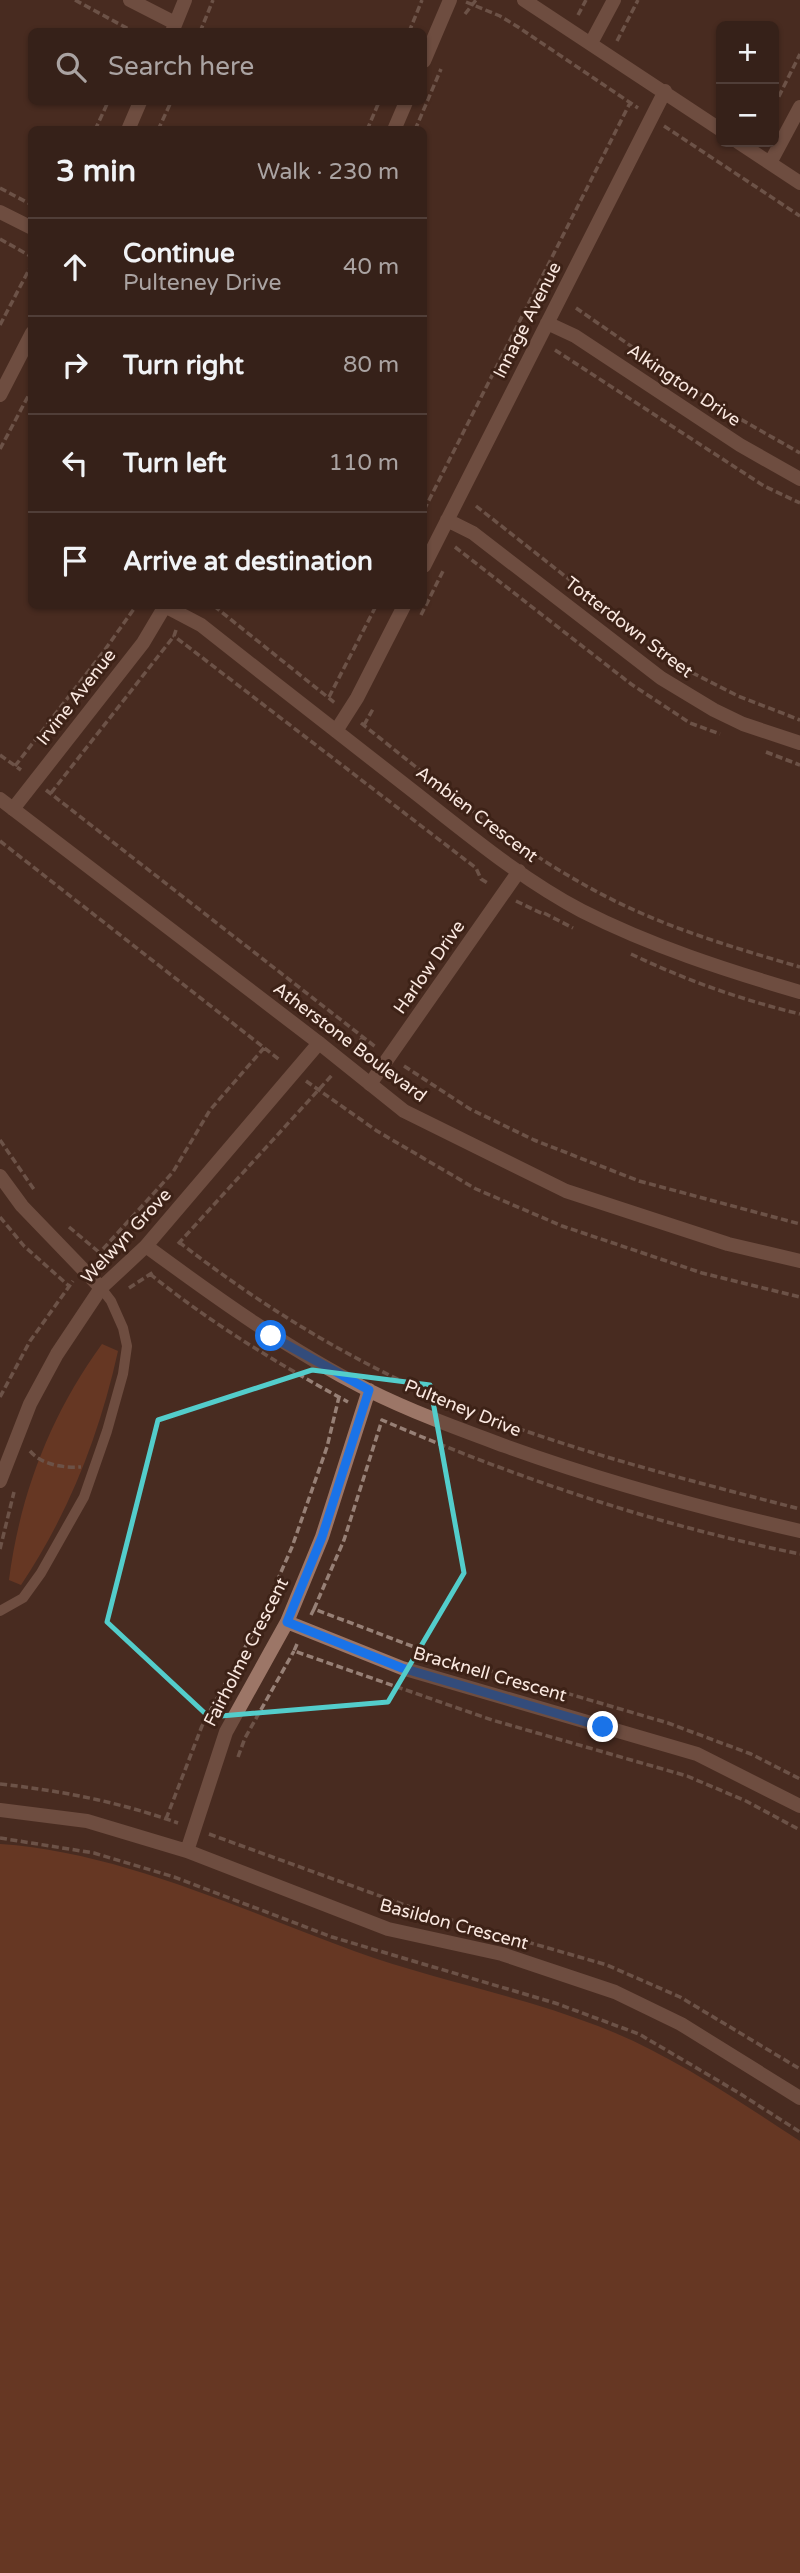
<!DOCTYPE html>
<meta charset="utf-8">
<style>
:root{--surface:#362119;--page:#412e26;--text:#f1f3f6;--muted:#aaa3a2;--line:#503e38}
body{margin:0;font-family:"Varela Round",sans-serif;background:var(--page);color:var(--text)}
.controls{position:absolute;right:21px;top:21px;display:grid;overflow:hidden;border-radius:10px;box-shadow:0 2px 5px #0004}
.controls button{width:63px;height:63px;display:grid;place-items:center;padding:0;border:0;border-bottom:2px solid var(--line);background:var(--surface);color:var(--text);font:35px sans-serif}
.stop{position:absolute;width:21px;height:21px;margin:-16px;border:5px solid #1a73e8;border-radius:50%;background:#fff}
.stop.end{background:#1a73e8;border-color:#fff;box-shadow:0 2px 7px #0008}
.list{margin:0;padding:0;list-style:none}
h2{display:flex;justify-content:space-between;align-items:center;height:91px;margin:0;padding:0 28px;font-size:30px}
h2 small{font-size:23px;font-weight:400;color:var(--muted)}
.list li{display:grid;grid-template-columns:46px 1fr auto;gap:21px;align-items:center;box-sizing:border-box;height:98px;padding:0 28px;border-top:2px solid var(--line)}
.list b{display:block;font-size:26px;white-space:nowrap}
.list p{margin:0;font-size:23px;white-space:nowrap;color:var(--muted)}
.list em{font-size:23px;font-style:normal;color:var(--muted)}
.icon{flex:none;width:38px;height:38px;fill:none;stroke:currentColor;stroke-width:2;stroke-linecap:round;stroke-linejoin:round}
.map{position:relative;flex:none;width:800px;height:2573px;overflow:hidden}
.search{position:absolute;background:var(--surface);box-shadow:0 2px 5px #0004;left:28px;top:28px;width:399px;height:77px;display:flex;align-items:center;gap:18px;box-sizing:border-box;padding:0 24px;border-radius:10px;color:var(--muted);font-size:26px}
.panel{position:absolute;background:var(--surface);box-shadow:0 2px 5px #0004;left:28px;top:126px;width:399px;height:483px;border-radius:10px}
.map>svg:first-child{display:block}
.green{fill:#8b4527}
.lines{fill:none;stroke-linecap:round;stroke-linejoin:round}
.path{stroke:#978076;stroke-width:3.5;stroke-dasharray:7 3.5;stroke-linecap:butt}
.service{stroke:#9c7667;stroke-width:10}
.minor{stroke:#9c7667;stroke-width:14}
.tertiary{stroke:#9c7667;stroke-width:14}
.route{stroke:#1a73e8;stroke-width:9}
.marked{fill:none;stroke:#53cdcb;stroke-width:5;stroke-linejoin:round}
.labels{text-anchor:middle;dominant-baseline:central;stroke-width:6;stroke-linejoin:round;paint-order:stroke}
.street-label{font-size:18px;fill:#fae8e0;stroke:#3d2217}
</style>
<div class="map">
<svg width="800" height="2573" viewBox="0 0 800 2573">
<rect width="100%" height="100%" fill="#482c21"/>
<!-- green -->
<path class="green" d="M102,1344L118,1351C99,1436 69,1513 21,1585L9,1580C20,1494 51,1414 102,1344Z
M0,1844C120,1852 242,1910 354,1951C434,1980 518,1995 598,2026C671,2054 735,2099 800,2141V2573H0Z"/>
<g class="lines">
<!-- path -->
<path class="path" d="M75,0L134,32
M466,2L500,16L518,27L638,108
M465,14L476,0
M578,15L586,0
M200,32L213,0
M409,32L422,0
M617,41L638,0
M774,106L800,54
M664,126L800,216
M95,130L108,102
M158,130L171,102
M367,130L379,102
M415,130L441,69
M0,188L32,205
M0,239L32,257
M576,308L719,407L800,453
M0,325L32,264
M555,350L764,486L800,503
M0,449L32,389
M476,506L679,666L738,696L800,720
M424,510L630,103
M455,547L631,684L690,723L720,734
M214,606L335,703
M421,615L443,571
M176,630L174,636L476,868L481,879L489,884
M329,697L376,606
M361,723C440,786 518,852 609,898C670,929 735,948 800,967
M364,725L373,709
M766,752L800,765
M0,755L21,770
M15,766L104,651L136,606
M46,790L377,1048
M51,793L174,636
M0,841L281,1061
M516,901L543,914
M544,913L573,928
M631,954C685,980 742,1000 800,1014
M354,1049L363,1037
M404,1066L470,1109L534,1140L639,1181L800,1224
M306,1081L377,1131L476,1189L562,1226L619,1245L702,1273L800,1297
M0,1140L35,1191
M0,1217L24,1246L69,1286
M69,1227L100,1253
M179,1242C260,1305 349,1360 444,1400C559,1448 680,1478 800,1509
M178,1244L333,1074
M103,1249L173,1172L210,1110L264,1048
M150,1274C212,1324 278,1364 348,1402
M129,1288L155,1271
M0,1397L30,1341L73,1281
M30,1451C42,1465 63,1468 81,1467
M0,1549L14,1492
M314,1609L344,1540L382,1420C516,1478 656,1525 800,1554
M311,1615L314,1609L433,1654L668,1723L751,1754L800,1779
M297,1644L294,1651L492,1720L687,1776L746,1801L800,1830
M238,1757L245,1738L294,1651
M0,1784C63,1791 119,1802 178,1823
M166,1819L202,1726L259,1622L292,1547L327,1447L339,1397
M209,1834L427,1913L607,1965L680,1997L800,2069
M0,1838L94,1853L174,1877L332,1937L555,2003L639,2034L739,2093L800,2132"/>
<!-- service -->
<path class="service" d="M0,1611L23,1598L41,1573L84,1497L107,1431L123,1374L127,1346L123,1328L111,1301L101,1288"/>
<!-- minor -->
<path class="minor" d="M130,0L175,23
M524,0L721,130
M591,43L614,0
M424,61L450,0
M394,130L406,102
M738,142L800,183
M770,163L800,107
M0,212L32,228
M547,323L575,336L740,445L800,479
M447,520L473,533L661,678L714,710L743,724L800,743
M424,566L665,91
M165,606L201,625C273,682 345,738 418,795C470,836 523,880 582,911C651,946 725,970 800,992
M336,731L357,698L404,606
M13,809L143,643L165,606
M370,1084L519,871
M0,1176L22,1206L101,1288
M146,1246C218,1299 289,1350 368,1390C412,1412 459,1429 505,1446C602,1481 700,1508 800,1531
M0,1481L30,1404L57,1354L101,1288L146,1246L319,1043
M287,1622L402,1668L697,1754L800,1806
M0,1810L87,1821L187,1851L388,1929L502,1954L615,1992L681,2024L800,2098
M187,1851L226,1732L287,1622L322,1537L369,1390"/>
<!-- tertiary -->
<path class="tertiary" d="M172,32L185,0
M128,130L140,102
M0,395L32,333
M0,799L319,1043L404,1111L566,1191L728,1244L800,1261"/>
</g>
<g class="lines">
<!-- route -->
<path class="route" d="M271,1336L369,1390L322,1537L287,1622L402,1668L603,1727"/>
</g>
<!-- marked area -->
<path d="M0 0H800V2573H0ZM312,1370L430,1385L464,1573L388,1702L209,1717L107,1622L158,1420Z" fill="#482c21" fill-opacity=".55" fill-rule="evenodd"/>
<path class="marked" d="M312,1370L430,1385L464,1573L388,1702L209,1717L107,1622L158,1420Z"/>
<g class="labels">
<!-- street labels -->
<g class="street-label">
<text transform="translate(527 320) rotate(-63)">Innage Avenue</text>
<text transform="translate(684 385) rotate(34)">Alkington Drive</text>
<text transform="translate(629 627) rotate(37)">Totterdown Street</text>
<text transform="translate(76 697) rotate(-52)">Irvine Avenue</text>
<text transform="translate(477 814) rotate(37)">Ambien Crescent</text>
<text transform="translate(429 967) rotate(-55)">Harlow Drive</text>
<text transform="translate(350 1042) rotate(37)">Atherstone Boulevard</text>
<text transform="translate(126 1236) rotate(-47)">Welwyn Grove</text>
<text transform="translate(463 1408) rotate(22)">Pulteney Drive</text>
<text transform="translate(246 1652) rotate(-63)">Fairholme Crescent</text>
<text transform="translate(490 1674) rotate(16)">Bracknell Crescent</text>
<text transform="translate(454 1924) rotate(15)">Basildon Crescent</text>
</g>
</g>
</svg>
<div class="controls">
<button>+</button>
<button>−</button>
</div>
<div class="stop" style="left:271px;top:1336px"></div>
<div class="stop end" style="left:603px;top:1727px"></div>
<div class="search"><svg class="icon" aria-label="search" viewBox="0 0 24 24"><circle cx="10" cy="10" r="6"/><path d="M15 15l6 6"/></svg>Search here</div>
<section class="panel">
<h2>3 min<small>Walk · 230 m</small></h2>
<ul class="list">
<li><svg class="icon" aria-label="ahead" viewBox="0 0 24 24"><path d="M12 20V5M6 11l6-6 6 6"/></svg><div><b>Continue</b><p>Pulteney Drive</p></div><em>40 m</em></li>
<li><svg class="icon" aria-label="right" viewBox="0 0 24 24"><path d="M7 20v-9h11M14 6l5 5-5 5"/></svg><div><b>Turn right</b></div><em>80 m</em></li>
<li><svg class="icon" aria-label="left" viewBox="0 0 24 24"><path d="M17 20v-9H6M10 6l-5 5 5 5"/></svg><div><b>Turn left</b></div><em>110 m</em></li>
<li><svg class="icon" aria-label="arrive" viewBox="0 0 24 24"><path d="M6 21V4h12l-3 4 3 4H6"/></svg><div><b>Arrive at destination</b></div></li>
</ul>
</section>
</div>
